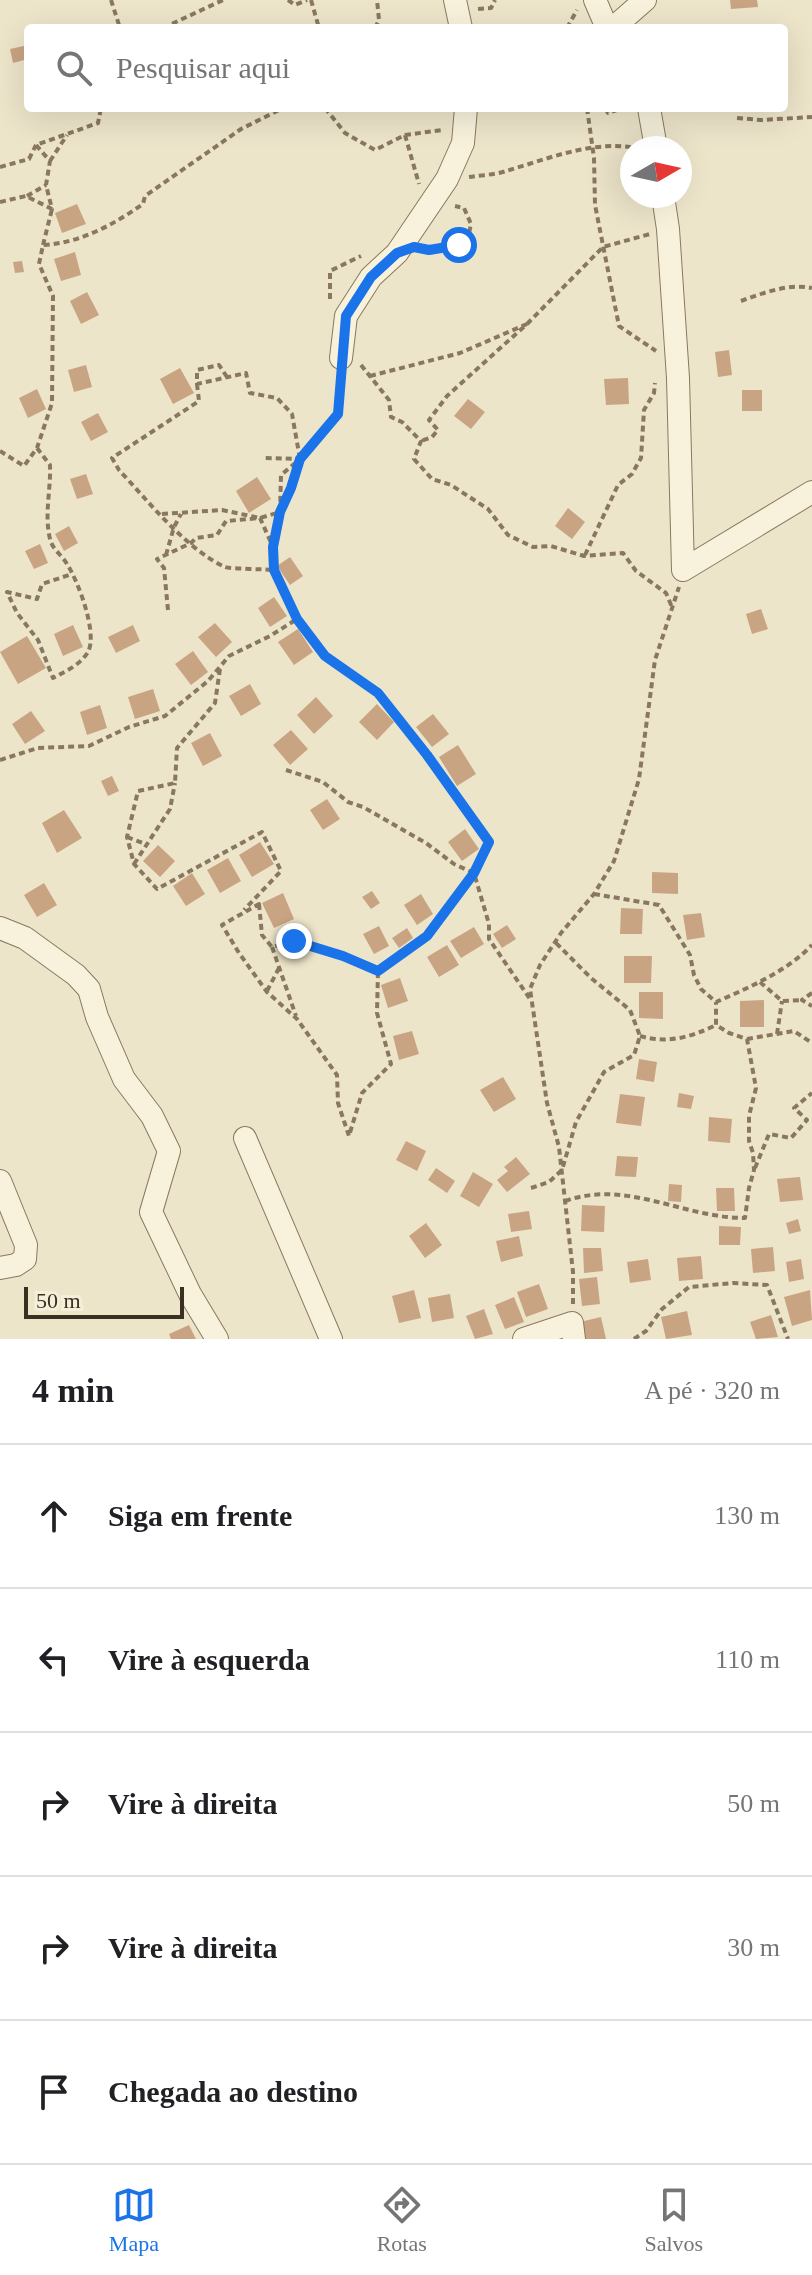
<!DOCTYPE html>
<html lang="pt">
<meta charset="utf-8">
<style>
:root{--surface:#fff;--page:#f6f6f6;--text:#202124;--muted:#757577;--line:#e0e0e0;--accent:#1a73e8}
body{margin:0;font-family:"Times New Roman",serif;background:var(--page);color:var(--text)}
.compass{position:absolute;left:620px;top:136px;width:72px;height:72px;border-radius:50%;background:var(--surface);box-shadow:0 8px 32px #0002;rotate:81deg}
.scale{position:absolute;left:24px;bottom:20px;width:160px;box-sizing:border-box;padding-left:8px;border:4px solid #3a2f21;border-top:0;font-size:22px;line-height:28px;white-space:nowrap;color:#3a2f21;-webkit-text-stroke:6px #f5efd9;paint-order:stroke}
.stop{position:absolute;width:24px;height:24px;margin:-18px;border:6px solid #1a73e8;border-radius:50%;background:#fff}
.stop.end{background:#1a73e8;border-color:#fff;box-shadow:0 2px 8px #0008}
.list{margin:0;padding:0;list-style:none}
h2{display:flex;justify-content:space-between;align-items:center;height:104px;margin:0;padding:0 32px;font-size:34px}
h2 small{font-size:26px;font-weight:400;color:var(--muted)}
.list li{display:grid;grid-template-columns:52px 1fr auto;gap:24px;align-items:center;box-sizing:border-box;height:144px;padding:0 32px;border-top:2px solid var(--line)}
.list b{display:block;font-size:30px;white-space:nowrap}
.list em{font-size:26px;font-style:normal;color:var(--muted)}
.icon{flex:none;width:44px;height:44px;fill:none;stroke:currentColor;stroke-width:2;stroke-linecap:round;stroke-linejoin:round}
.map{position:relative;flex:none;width:812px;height:1339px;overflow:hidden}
.search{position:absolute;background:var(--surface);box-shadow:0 8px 32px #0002;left:24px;right:24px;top:24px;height:88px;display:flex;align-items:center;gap:20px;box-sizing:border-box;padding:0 28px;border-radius:8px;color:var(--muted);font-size:30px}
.sheet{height:824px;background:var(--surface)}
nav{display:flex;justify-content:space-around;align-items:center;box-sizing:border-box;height:112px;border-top:2px solid var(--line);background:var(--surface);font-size:22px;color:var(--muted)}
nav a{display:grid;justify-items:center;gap:4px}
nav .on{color:var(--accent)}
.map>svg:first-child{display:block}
.building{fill:#c9a482}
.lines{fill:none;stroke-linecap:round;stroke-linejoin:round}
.minor-casing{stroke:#89785f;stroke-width:24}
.path{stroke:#89785f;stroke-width:4;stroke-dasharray:6 4;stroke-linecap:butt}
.minor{stroke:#f8f2dd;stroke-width:22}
.route{stroke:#1a73e8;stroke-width:10}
</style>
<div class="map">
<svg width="812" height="1339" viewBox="0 0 812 1339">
<rect width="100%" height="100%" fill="#ede5ca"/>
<!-- building -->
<path class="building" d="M730,0H757L758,7L731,9Z
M28,45V59L13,63L10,49Z
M77,204L86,224L62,233L55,213Z
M75,252L81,275L61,281L54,259Z
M22,261L24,272L15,273L13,262Z
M87,292L99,315L81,324L70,301Z
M729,350L732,375L718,377L715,352Z
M86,365L92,387L74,392L68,370Z
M180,368L194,393L173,404L160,379Z
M628,378L629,404L606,405L604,379Z
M37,389L46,409L28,418L19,398Z
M742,390H762V411H742Z
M468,399L485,412L471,429L454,416Z
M98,413L108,432L91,441L81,422Z
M86,474L93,494L77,499L70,479Z
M257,477L271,499L249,513L236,491Z
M568,508L585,522L572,539L555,526Z
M69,526L78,543L64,551L55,534Z
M40,544L48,563L34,569L25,551Z
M290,557L303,576L290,585L277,566Z
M274,597L287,616L270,627L258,608Z
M761,609L768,629L752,634L746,614Z
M215,623L232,642L216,657L198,637Z
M73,625L83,647L63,656L54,634Z
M133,625L140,641L116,653L108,637Z
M298,629L313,652L294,665L278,642Z
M27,636L46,668L18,684L0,652Z
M193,651L208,672L191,685L175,664Z
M250,684L261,704L241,716L229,696Z
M153,689L160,711L135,719L128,697Z
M316,697L333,716L314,734L297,715Z
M377,704L394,722L377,740L359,722Z
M100,705L107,728L87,735L80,712Z
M31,711L45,731L25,744L12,724Z
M433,714L449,734L432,747L416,727Z
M291,730L308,749L290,765L273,745Z
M210,733L222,756L203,766L191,743Z
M458,745L476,774L457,786L439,757Z
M112,776L119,791L108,796L101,781Z
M327,799L340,819L323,830L310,810Z
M64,810L82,838L57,853L42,823Z
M465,829L479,849L462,861L448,842Z
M260,842L274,864L252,877L239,855Z
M158,845L175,861L160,877L143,861Z
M228,858L241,881L220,893L207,870Z
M652,872L678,873V894L652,893Z
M192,873L205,894L186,906L173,886Z
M44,883L57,905L37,917L24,895Z
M372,891L380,903L371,909L362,897Z
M283,893L294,919L274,928L262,903Z
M421,894L433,914L417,925L404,905Z
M621,908L643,909L642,934H620Z
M701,913L705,937L687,940L683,915Z
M507,925L516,939L502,948L493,934Z
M379,926L389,946L374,954L363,934Z
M474,927L484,944L461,958L450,941Z
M407,928L413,938L399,948L392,938Z
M447,945L459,965L439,977L427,957Z
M624,956H652L651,983H624Z
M400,978L408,1001L388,1008L381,985Z
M639,992H663V1019L639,1018Z
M764,1000V1027H740V1001Z
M412,1031L419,1054L399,1060L393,1036Z
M639,1059L657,1062L654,1082L636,1079Z
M503,1077L516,1099L494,1112L480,1090Z
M679,1093L694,1096L691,1109L677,1107Z
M620,1094L645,1097L641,1126L616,1123Z
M709,1117L732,1119L730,1143L708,1141Z
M406,1141L426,1151L417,1171L396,1160Z
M617,1156L638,1157L636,1177L615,1176Z
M516,1157L530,1174L507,1192L497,1180L508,1171L504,1167Z
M436,1168L455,1181L447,1193L428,1180Z
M473,1172L493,1184L479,1207L460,1196Z
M800,1177L803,1200L780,1202L777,1179Z
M669,1184L682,1185L681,1202L668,1201Z
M716,1188H734L735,1211H717Z
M582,1205L605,1206L604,1232L581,1231Z
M529,1211L532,1229L511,1232L508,1214Z
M798,1219L801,1231L789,1234L786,1223Z
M426,1223L442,1245L425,1258L409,1236Z
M719,1226L741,1227L740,1245H719Z
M519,1236L523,1256L501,1262L496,1241Z
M773,1247L775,1271L753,1273L751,1249Z
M583,1248H601L603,1271L584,1273Z
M701,1256L703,1279L679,1281L677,1258Z
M648,1259L651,1280L630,1283L627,1262Z
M801,1259L804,1279L789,1282L786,1262Z
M597,1277L600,1304L582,1306L579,1279Z
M539,1284L548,1309L526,1317L517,1292Z
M414,1290L421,1318L399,1323L392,1296Z
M810,1290L812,1320L792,1326L784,1297Z
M450,1294L454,1318L432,1322L428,1298Z
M514,1297L524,1322L505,1329L495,1305Z
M484,1309L493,1334L475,1339L466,1316Z
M687,1311L692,1335L666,1339L661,1317Z
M771,1315L778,1337L756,1339L750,1322Z
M601,1317L606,1339H584L580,1322Z
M189,1325L196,1339H171L169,1334Z"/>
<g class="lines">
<!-- minor casing -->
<g class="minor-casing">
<path id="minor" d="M455,0L461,28
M595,0L607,28
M613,28L645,0
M649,108L656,148
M663,196L668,229L678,378L683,570
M341,358L346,316L371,277L397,253L447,179L463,143L466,108
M683,570L812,492
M0,928L25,938L76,975L89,989L97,1017L124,1079L152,1116L169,1151L151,1212L190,1294L217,1339
M245,1138L331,1339
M0,1181L26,1245L25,1259L16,1265L0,1268
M524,1339L572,1323L574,1339"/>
</g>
<!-- path -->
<path class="path" d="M111,0L120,28
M288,0L295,5L307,0
M311,0L319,28
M478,9L491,8L495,0
M163,28L223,0
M375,28L379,20L377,0
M567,28L577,10
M325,108L345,133L375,150L405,135L419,184
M587,108L594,158L595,205L619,326L656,351
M605,108L608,113L623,108
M737,118L761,120L812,117
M405,135L442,130
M50,161L67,135
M0,167L29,159L36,145
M469,177C481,175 495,175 506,171C548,159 591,140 636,148
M27,196L46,185
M0,202L26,196L52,209L46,185L50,161L36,145L98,123L101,108
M43,245L52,209
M426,249C442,250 455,248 468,238L471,224L464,208L455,206
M330,299V271L361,256
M741,301C763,293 789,283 812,288
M527,324L603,247L650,234
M361,365L389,400L391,417L402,422L421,441L414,459L432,479L451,485L488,509L508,535L533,547L551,546L584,556L623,553L636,571L666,593L672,607
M370,376L460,353L527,324L447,396L429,420L438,430L432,437L421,441
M227,377L219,365L197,370V384L246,373L250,393L277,398L292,414L300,459L338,414L340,377
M197,384L199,401L112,458L119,470C148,501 186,549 225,567C230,569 265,569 274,570C273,524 288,501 300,459
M37,448L50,465C51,490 44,514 50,539C52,549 62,555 67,564C78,581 98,633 88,652C80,665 66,671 53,678L38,640L17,613L7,592L37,599L42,584L72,574
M0,451L24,466L37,448L52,403L53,296L39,264L43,245C80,243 113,225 143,204L145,196L241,129L283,108
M162,514L222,510L260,518L280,512L281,475L300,459L265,458
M166,555L174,527L181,514
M585,555L618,485L632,474L641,458L644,410L654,393L655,383
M274,571L297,619
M168,610L164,568L157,559L191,543L196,538L217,535L226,521L260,518L272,545
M220,669L215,703L177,748L175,783L138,791L127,837L134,864L157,889L262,832L281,871L244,910
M0,760L38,748L89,746L129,727L165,716L208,681L229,656L270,636L297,619L325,656L378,693L427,755L489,842L474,873L427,936L378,971
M286,770L323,782L348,802L363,807L426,843L454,864L474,873L489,924V939L530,999
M127,837L148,845
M134,864L170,809L175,783
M594,894L659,905L690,955L694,975L701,989L716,1002C750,987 786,972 812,945
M259,904L262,935L272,947L294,941L343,956L378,971L377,1013L391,1064L362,1093L349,1136L338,1103L337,1075L297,1019L267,992L239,953L222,925Z
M272,947L296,1016
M760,982L782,1001L802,1000
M267,991L279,968
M812,993L802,1000L812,1006
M777,1034L782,1001
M640,1036C668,1044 691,1037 716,1025
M747,1039L794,1031L812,1043
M755,1168L769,1134L791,1138L807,1120L794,1108L812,1093
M531,1188L549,1182L562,1170L576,1122L604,1072L634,1055L640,1036L630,1010L591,978L555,942
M565,1201C627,1179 683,1218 745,1218L749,1188L754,1170L753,1153L749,1141V1116L756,1088L747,1039L729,1033L716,1025V1002
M573,1304V1272L559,1147L547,1103L530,989L540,965L561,933L594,894L614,861L639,779L655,660L679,587
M634,1339L646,1331L662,1309L689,1287L733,1283L767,1285L788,1339"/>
<!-- minor -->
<use href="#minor" class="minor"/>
</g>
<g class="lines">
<!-- route -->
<path class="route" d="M294,941L343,956L378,971L427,936L474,873L489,842L427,755L378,693L325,656L297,619L274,570L273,547L280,512L291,488L300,459L338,414L346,316L371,277L397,253L414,247L429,250L459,245"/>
</g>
</svg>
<svg class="compass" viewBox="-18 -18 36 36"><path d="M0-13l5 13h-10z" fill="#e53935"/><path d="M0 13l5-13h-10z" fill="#757577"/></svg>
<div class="scale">50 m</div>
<div class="stop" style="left:459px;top:245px"></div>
<div class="stop end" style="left:294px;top:941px"></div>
<div class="search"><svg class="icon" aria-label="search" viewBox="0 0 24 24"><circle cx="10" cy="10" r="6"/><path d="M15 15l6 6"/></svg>Pesquisar aqui</div>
</div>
<section class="sheet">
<h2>4 min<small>A pé · 320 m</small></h2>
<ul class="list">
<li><svg class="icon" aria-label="ahead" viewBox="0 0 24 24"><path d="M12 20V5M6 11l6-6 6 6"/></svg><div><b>Siga em frente</b></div><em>130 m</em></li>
<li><svg class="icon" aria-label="left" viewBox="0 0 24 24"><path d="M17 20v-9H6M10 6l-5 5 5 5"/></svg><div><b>Vire à esquerda</b></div><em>110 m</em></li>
<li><svg class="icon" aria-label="right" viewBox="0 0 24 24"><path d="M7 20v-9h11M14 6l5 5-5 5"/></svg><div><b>Vire à direita</b></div><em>50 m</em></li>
<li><svg class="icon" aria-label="right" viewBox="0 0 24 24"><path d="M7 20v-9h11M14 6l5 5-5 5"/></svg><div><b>Vire à direita</b></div><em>30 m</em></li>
<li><svg class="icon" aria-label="arrive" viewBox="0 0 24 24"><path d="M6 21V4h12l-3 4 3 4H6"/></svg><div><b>Chegada ao destino</b></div></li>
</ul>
</section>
<nav>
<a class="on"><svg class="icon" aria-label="map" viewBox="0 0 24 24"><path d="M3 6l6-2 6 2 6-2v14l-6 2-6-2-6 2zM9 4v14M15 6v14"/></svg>Mapa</a>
<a><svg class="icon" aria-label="directions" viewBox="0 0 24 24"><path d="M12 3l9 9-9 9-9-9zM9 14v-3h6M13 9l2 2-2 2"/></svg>Rotas</a>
<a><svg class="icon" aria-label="saved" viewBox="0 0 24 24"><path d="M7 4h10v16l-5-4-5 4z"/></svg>Salvos</a>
</nav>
